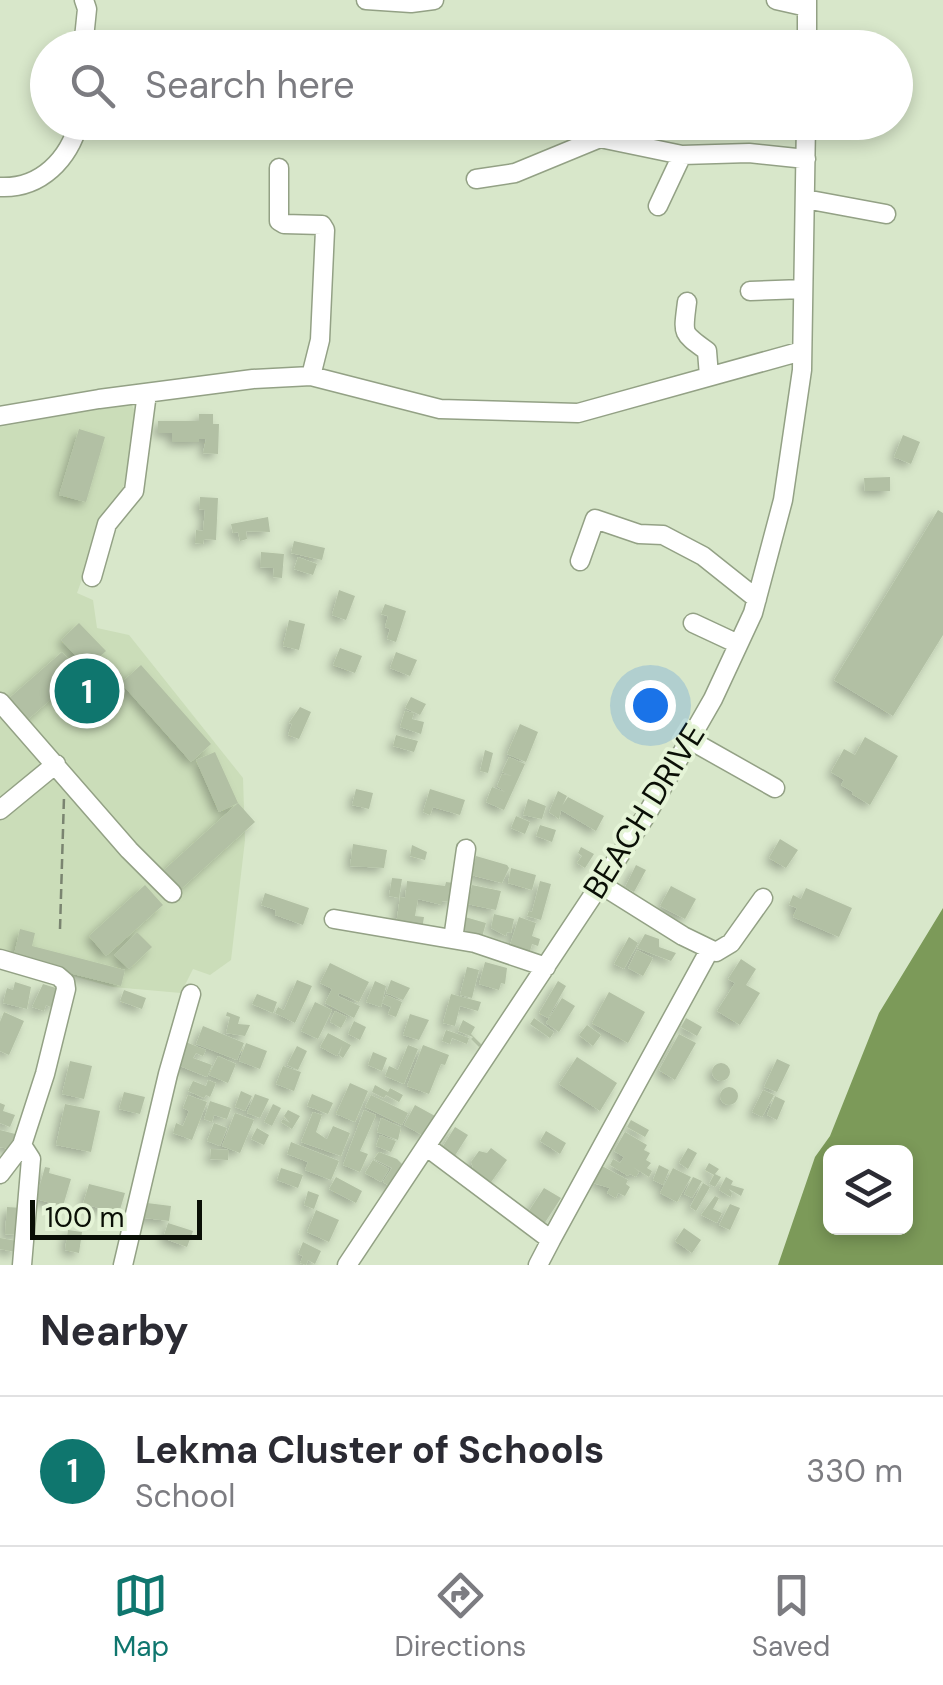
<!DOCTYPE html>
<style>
:root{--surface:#fff;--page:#f7f7f7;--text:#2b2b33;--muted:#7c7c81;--line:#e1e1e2;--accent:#0f766e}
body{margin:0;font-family:"DM Sans",sans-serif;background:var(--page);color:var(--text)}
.controls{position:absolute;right:30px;bottom:30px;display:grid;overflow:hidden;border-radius:15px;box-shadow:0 5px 15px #0003}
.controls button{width:90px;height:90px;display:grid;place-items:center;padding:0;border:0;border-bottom:2px solid var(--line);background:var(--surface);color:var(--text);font:50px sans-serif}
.scale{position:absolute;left:30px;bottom:25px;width:172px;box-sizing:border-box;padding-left:10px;border:5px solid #0a0f06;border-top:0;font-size:28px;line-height:35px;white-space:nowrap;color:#0a0f06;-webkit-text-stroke:8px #e5f4d7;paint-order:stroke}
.you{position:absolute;left:650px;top:705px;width:35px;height:35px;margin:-25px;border:8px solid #fff;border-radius:50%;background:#1a73e8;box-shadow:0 0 0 15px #1a73e833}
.badge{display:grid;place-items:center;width:65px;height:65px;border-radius:50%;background:var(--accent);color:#fff;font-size:32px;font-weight:700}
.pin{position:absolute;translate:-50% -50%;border:5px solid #fff;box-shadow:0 2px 10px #0006}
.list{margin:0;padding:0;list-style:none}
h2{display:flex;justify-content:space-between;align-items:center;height:130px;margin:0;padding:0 40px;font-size:42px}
h2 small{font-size:32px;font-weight:400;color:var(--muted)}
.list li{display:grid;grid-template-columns:65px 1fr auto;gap:30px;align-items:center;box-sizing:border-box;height:150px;padding:0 40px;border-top:2px solid var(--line)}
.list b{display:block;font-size:38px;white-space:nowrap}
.list p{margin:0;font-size:32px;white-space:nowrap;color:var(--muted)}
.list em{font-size:32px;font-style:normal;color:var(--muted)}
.icon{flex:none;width:55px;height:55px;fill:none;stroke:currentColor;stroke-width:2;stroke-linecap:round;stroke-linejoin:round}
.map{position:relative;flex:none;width:943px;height:1265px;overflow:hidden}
.search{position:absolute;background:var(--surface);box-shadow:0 5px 15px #0003;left:30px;right:30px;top:30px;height:110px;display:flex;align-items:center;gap:25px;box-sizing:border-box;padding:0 35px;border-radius:55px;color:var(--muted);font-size:38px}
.sheet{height:280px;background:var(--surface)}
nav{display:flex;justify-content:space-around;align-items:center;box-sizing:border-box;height:140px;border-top:2px solid var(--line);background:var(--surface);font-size:28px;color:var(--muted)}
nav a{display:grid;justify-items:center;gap:5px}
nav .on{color:var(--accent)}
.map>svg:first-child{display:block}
.built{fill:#cbddb9}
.water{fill:#7c9a59;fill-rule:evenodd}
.building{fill:#b2c0a4;filter:url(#shadow)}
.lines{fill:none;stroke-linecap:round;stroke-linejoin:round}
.minor-casing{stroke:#93a185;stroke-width:21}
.path{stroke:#7a8470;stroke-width:2.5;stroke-dasharray:10 5;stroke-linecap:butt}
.minor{stroke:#fff;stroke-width:18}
.labels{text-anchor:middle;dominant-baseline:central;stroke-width:8;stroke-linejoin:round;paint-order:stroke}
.street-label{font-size:32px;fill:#0a0f06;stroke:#e5f4d7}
</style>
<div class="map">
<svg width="943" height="1265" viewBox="0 0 943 1265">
<defs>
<filter id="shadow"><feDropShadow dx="-4.5" dy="4.5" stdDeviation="5" flood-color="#0004"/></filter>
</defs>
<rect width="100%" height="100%" fill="#d8e7ca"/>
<!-- built -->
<path class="built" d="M131,403L139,420L121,498L107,510L77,593L93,600L97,628L129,635L243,778L245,840L231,960L210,975L193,969L181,993L113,987L0,956V427Z"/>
<!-- water -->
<path class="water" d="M943,908V1265H778L815,1157L830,1136L879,1013ZM830,1152H906V1228H830Z"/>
<!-- building -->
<path class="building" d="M199,414H213V424H219L218,454L203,453L206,439H199V442H172V433H158V421H199Z
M79,429L105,437L86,502L59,495Z
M903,435L920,442L911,464L894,457Z
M890,477V491H865L864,478Z
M200,497L218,498L216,540L204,539L203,544L195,543L196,530L203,531L205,510L199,509Z
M938,510L943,513V635L893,716L834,680Z
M268,517L270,532L246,531L247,539L240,541L238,532L233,533L231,524Z
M294,541L325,548L322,560L291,553Z
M261,552L284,554L282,578L273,577L274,568L260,567Z
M298,557L317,564L313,575L294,569Z
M339,590L355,596L346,620L332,615Z
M385,604L406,611L396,642L387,639L390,629L385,627L388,616L381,614Z
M289,620L305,624L299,650L283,646Z
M79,623L106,651L87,668L61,640Z
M340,648L362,656L355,673L333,665Z
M62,652L81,673L25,722L6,701Z
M396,652L417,660L410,676L390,668Z
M106,658L121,674L110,684L95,669Z
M141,665L211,744L191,762L121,683Z
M411,697L426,704L420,715L405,708Z
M300,707L311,712L299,739L288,735L292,724L289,723Z
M405,711L414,713L412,719L424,722L421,734L400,727Z
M520,724L538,732L526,762L507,754Z
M396,735L418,741L414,752L393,746Z
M865,737L898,756L870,805L852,794L853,792L841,785L844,780L831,772L844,749L855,755Z
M485,750L493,753L488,773L480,771Z
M215,752L238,803L219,812L196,760Z
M509,757L525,764L504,810L486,802L492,787L505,792L497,786L502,774L512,776L502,772Z
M356,789L373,793L369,809L352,805Z
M430,789L465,800L460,815L433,807L430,815L423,812Z
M558,791L567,796L562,806L568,797L604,816L596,831L561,810L559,819L549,812Z
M528,799L546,806L542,819L523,815Z
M238,803L255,822L181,889L164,870Z
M516,816L530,822L525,834L511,828Z
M540,825L556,830L552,842L536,836Z
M780,839L798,850L786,868L769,858Z
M353,844L387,850L384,868L350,866Z
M412,845L427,852L425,860L410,856Z
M581,847L594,854L585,868L577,863L582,856L578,853Z
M476,856L507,865L509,868L502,883L471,875Z
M636,865L646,870L634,892L625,887Z
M511,868L536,875L532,890L508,883Z
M392,878L402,879L399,898L389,896Z
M407,881L445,886L446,882L454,883L452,902L442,901V905L418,899L415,916L424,917L422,929L396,925L400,897L405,898Z
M540,881L551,884L541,920L527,916L529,911L532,912Z
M145,885L163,905L106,956L89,936Z
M472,885L501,891L496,910L467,904Z
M671,886L696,899L685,919L660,906Z
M806,888L852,908L839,937L793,917L797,908L789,905L793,895L801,899Z
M265,893L309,908L303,925L275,915L276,910L261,905Z
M494,914L514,919L511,933L507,932L506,936L491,928Z
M465,917L486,923L482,937L461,931Z
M519,917L536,923L532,936L540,939L538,946L532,944L530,951L510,945Z
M20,929L35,933L32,946L125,970L121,986L13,959Z
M137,932L152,947L129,969L114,955Z
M645,934L659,939V947L676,953L671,961L637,948Z
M629,937L638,943L624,969L614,964Z
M637,950L653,958L643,976L628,968Z
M741,959L756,969L746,985L760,993L740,1025L717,1011L735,983L728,979Z
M485,962L507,968L505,984L501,983L499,990L479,984Z
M330,963L369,982L359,1002L339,993L338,996L360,1006L354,1018L325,1003L332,989L320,983Z
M467,967L479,970L472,998L460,995Z
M297,980L312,986L295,1023L275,1013L278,1007L284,1010Z
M391,980L410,988L403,1000L386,993Z
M375,981L386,986L381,1007L366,1002Z
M558,981L566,986L548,1018L539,1013Z
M15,982L31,987L27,1009L3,1003L7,988L13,990Z
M43,984L59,989L53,1008L46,1005L44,1011L32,1007Z
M124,990L146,998L142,1009L120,1001Z
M609,992L645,1012L628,1043L592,1023Z
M257,994L277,1002L273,1013L252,1004Z
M451,994L481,1002L478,1011L460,1006L455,1026L443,1023Z
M386,995L402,1002L396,1017L388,1014L391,1007L382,1003Z
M562,998L575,1006L559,1032L546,1023Z
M315,1002L332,1010L318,1039L301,1031Z
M335,1011L347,1017L341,1028L330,1022Z
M4,1012L24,1021L9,1055L0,1051V1022Z
M227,1012L240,1017L238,1024L250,1025L245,1036L226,1033L230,1017L226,1016Z
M410,1014L429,1020L419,1040L403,1035Z
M534,1018L554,1032L550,1038L530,1024Z
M686,1018L702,1027L697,1036L681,1027Z
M463,1020L475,1027L471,1034L482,1045L479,1047L471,1039L473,1037L458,1031Z
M354,1021L366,1027L360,1040L348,1034Z
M587,1025L601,1035L593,1046L579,1035Z
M203,1026L244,1043L237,1060L196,1044Z
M446,1030L469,1038L467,1044L452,1038L450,1044L442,1041Z
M328,1033L351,1045L343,1058L339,1055L342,1046L337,1056L320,1047Z
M679,1034L696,1043L675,1080L659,1070Z
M183,1041L206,1050L203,1056L196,1053L193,1058L212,1065L207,1077L175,1064Z
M246,1043L267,1051L260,1069L239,1061Z
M408,1045L418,1049L404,1084L385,1076L389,1066L398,1070Z
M423,1045L449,1055L445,1065L441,1064L429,1094L407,1086Z
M297,1046L307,1051L298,1070L287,1065Z
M373,1052L387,1058L382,1071L368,1065Z
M218,1056L236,1064L228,1083L209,1075Z
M577,1057L617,1083L600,1111L559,1084Z
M777,1059L790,1065L777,1092L764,1087Z
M70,1061L92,1066L84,1099L62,1094Z
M712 1072a9 9 0 1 1 18 0a9 9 0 1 1-18 0Z
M283,1066L301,1072L294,1091L276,1084Z
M208,1080L216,1083L210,1097L206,1095L204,1098L188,1091L193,1081L206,1086Z
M350,1083L368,1091L355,1122L336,1114Z
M375,1085L388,1092L390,1088L403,1095L399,1102L386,1095L384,1098L372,1092Z
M720 1096a9 9 0 1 1 18 0a9 9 0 1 1-18 0Z
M763,1090L774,1095L762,1117L752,1112Z
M241,1091L252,1096L245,1111L235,1107Z
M124,1092L145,1097L140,1114L119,1109Z
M255,1094L269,1099L260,1118L247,1113Z
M312,1094L333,1103L328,1114L307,1106Z
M188,1095L207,1102L192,1140L173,1133L176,1123L183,1126L189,1111L183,1108Z
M371,1095L408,1113L402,1125L365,1107Z
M775,1096L785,1101L777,1120L767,1115Z
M210,1101L231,1108L227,1119L214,1115L212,1122L204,1119Z
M0,1103L5,1105L3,1111L15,1115L10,1127L0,1123Z
M65,1104L100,1111L91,1152L56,1145Z
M273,1104L281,1108L272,1126L264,1122Z
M415,1105L435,1116L424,1136L404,1125Z
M288,1110L300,1116L292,1129L281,1122L283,1119L290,1123L284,1116Z
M364,1110L376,1115L360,1151L368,1154L360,1172L343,1165Z
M313,1112L322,1115L316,1132L325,1138L327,1139L333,1126L350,1133L341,1156L301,1142Z
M235,1113L254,1120L240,1153L222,1146Z
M381,1118L401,1127L398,1140L377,1132Z
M631,1120L649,1130L645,1137L627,1127Z
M214,1123L227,1128L220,1146L207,1141Z
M455,1127L468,1135L451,1162L438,1154Z
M257,1128L269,1135L264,1145L251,1139Z
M0,1130L19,1135L14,1150L0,1147Z
M546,1131L566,1143L560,1154L540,1141Z
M625,1132L647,1145L644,1150L650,1153L646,1160L651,1163L647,1168L652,1171L649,1177L633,1167L639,1172L636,1177L630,1174L628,1176L610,1165L613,1159L620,1163L624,1157L614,1151Z
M380,1135L396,1141L391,1152L376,1146Z
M291,1142L339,1161L331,1180L305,1170L308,1162L287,1154Z
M491,1148L507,1160L489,1185L470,1172L473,1167L471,1162L479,1151L487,1153Z
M688,1148L697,1153L688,1169L679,1163Z
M211,1149L229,1150L228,1160L210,1159Z
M379,1152L397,1159L405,1167L392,1188L383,1182L392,1168L374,1159Z
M373,1160L389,1169L381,1182L365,1173Z
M709,1163L719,1169L715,1174L721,1177L715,1187L709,1184L714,1175L705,1170Z
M659,1165L669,1170L663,1185L653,1180Z
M602,1166L628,1180L626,1184L630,1187L625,1196L618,1193L616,1198L607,1193L610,1188L593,1183Z
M45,1167L50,1168L49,1173L71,1179L63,1206L36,1199Z
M281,1168L303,1175L298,1188L277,1180Z
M673,1168L691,1177L677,1202L660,1193Z
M336,1177L362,1191L356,1203L329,1189Z
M693,1177L702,1181L692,1198L684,1194Z
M726,1177L733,1181L731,1185L744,1189L741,1196L729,1189L732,1193L731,1197L719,1190Z
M703,1183L710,1187L696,1211L690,1207Z
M89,1184L125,1193L119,1213L83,1204Z
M544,1188L561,1198L542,1227L525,1217Z
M308,1191L319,1195L314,1209L304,1205Z
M715,1196L719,1198L713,1209L722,1213L717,1223L701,1215Z
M139,1202L171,1206L169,1221L137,1217Z
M730,1204L740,1208L730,1230L719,1225Z
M7,1207L23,1208L21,1235L5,1234Z
M316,1210L339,1220L329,1242L307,1232Z
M168,1223L193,1231L187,1247L163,1238Z
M684,1228L701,1240L692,1253L675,1241Z
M68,1230L82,1232L79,1253L65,1250Z
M0,1238L17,1241L15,1252L0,1249Z
M303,1242L321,1251L315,1264L308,1260L306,1265L300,1263L303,1256L298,1254Z"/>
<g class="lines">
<!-- minor casing -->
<g class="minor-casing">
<path id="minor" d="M366,0L411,3L434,0
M776,0L807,7
M83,48L87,9L84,0
M807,48V0
M279,168V221L284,224L322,225L325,230L320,340L311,376
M476,179L515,173L600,138L682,155L749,153L806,159
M0,187C41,189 69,159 79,122
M805,199L886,214
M658,206L682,155
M750,291L803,289
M687,302C683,335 681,332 707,351L709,376
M0,416L99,399L253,379L311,376L440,409L578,413L802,351
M580,561L595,519L639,534L663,535L703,556L757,599
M92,577L107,524L134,491L147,393
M693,623L738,644
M0,702L129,850L172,893
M690,740L775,788
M0,810L56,764
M600,884L683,936L716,952L731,943L763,898
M334,919L475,943L546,967
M453,939L466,849
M0,959L58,976L65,982L66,989L45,1074L22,1145L0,1174
M427,1147L551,1240L709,951
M22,1265L31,1159L22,1145
M123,1265L168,1074L191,994
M347,1265L647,814L713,699L753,613L783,500L802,370L806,122
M538,1265L551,1240"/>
</g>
<!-- path -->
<path class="path" d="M60,929L64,797"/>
<!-- minor -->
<use href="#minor" class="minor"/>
</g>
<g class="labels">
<!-- street labels -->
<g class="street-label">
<text transform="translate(644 811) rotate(-58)">BEACH DRIVE</text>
</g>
</g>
</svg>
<div class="controls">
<button><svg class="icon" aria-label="layers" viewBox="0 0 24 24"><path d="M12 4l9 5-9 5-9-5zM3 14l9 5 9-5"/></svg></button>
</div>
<div class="scale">100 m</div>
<div class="you"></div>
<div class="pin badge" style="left:87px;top:691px">1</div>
<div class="search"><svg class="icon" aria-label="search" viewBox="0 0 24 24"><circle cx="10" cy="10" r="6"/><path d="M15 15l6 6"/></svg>Search here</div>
</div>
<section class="sheet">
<h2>Nearby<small></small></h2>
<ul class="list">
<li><span class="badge">1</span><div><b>Lekma Cluster of Schools</b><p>School</p></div><em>330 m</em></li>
</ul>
</section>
<nav>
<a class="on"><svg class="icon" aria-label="map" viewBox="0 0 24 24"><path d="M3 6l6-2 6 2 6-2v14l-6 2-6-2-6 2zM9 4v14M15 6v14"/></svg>Map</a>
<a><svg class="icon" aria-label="directions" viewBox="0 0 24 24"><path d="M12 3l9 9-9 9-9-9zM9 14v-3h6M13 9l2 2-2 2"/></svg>Directions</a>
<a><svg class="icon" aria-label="saved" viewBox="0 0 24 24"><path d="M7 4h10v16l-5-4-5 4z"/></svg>Saved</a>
</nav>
